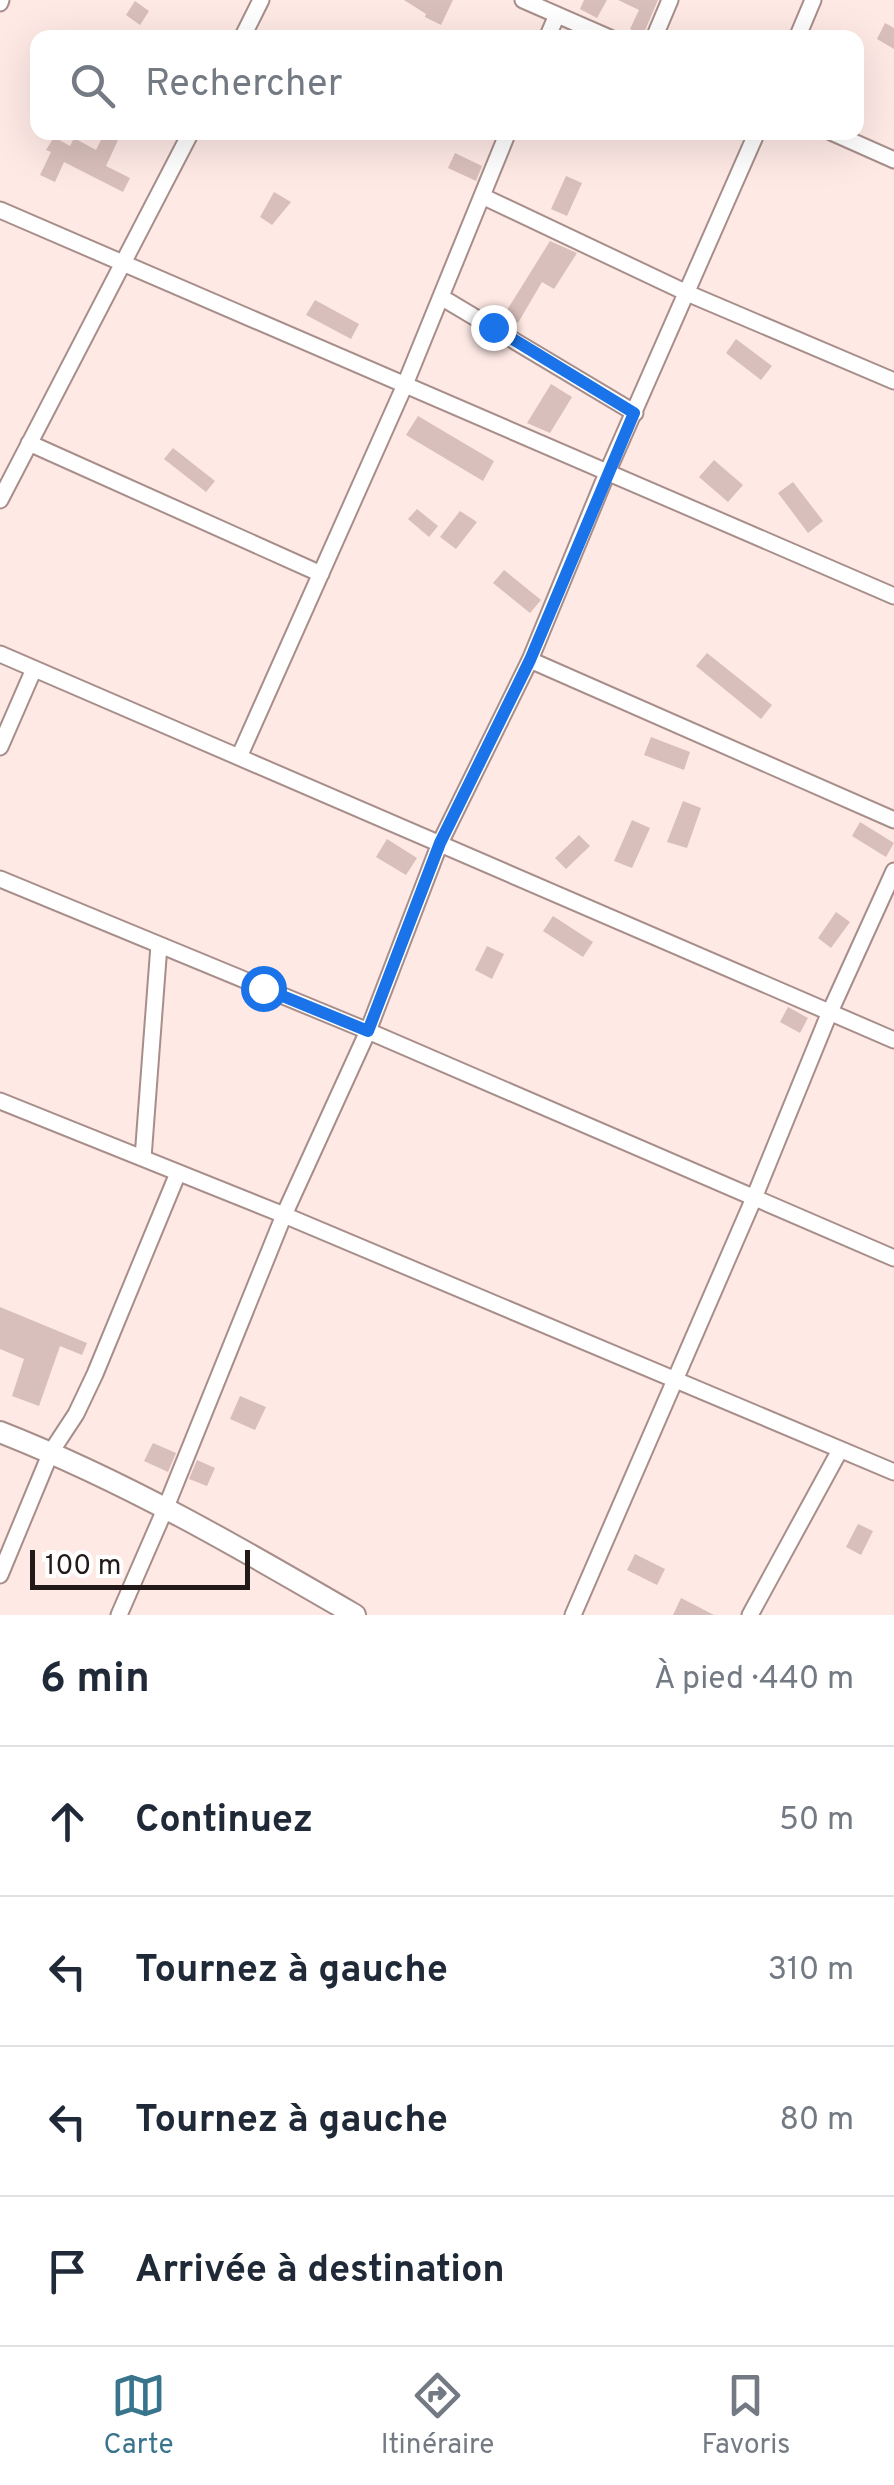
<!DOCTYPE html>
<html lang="fr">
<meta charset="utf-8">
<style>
:root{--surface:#fff;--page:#f6f6f7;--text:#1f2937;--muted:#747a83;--line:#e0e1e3;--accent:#38748b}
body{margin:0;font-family:Overpass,sans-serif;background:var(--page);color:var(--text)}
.scale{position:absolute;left:30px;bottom:25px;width:220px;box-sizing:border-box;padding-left:10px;border:5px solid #231918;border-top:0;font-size:28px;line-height:35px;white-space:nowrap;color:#231918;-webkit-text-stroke:8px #fff;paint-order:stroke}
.stop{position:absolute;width:30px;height:30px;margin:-22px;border:8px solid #1a73e8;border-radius:50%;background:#fff}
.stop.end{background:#1a73e8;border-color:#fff;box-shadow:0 2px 10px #0008}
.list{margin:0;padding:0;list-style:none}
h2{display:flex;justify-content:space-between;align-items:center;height:130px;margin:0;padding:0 40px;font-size:42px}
h2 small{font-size:32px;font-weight:400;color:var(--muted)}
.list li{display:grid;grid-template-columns:65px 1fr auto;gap:30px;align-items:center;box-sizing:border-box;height:150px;padding:0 40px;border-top:2px solid var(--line)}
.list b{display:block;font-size:38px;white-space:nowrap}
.list em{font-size:32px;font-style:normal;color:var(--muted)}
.icon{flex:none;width:55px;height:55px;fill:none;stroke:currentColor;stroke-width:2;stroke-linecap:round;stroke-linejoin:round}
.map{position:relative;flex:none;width:894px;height:1615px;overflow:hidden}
.search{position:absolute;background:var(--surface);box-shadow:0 10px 40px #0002;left:30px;right:30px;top:30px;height:110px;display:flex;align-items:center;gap:25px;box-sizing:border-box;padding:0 35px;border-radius:20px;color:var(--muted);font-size:38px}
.sheet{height:730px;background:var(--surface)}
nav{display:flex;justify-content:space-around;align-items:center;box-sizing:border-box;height:140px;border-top:2px solid var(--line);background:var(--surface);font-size:28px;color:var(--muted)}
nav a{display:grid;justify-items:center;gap:5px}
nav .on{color:var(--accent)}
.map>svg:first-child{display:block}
.building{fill:#d9bfbb}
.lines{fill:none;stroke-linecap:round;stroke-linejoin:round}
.minor-casing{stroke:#a78e8a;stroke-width:19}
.major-casing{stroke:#a78e8a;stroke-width:24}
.minor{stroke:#fff;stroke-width:15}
.major{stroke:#fff;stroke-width:20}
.route{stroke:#1a73e8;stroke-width:12}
</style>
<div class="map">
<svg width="894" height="1615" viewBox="0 0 894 1615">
<rect width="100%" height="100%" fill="#fee9e5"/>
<!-- building -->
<path class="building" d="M404,0H453L441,25L425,17L426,14Z
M584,0H607L597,18L580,9Z
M618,0H658L643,35L630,29L639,10Z
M135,1L149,11L140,25L126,15Z
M885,23L894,28V49L877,39Z
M104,134L118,140L106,166L130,178L123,192L64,162L55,182L40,175L51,152L46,150L54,137L70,146L74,138L96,150Z
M455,153L482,166L476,181L448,168Z
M566,176L582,183L567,216L551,209Z
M274,192L291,202L272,225L260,217Z
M550,241L577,253L554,289L542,282L518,323L504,315Z
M315,300L359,324L351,339L306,315Z
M736,339L772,366L761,380L726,353Z
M551,384L572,397L550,433L527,423Z
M418,416L494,461L483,481L406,435Z
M173,448L215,481L206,492L164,459Z
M714,460L743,485L728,502L699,477Z
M793,482L823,521L808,533L778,493Z
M417,509L438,526L429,537L408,519Z
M460,511L477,522L456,549L440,537Z
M504,570L541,600L530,613L493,583Z
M707,653L772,705L761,719L696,666Z
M651,737L690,752L684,770L644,755Z
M683,801L701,808L687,848L667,842Z
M632,820L650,828L632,868L614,861Z
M860,822L894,843L886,857L852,836Z
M579,835L590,846L566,869L555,858Z
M387,839L417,858L406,875L376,857Z
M836,912L850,922L831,948L818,938Z
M553,916L593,942L583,957L543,931Z
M487,946L504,954L492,979L475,970Z
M788,1007L808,1018L800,1033L780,1022Z
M0,1307L87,1343L82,1355L60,1346L39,1406L12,1396L24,1359L0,1349Z
M240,1396L266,1407L255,1430L230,1419Z
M153,1443L176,1453L168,1472L144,1461Z
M197,1460L215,1468L207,1486L189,1479Z
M858,1524L873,1531L861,1555L846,1547Z
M635,1554L665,1569L657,1585L627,1570Z
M681,1598L714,1615H673Z"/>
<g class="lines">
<!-- minor casing -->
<g class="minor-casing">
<path id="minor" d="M523,0L610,38
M0,3L1,0
M242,38L261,0
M547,38L557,15
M654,38L670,0
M797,38L813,0
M831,132L894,160
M482,196L687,293L894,381
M0,210L894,596
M441,297L635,413
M29,443L321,574
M0,500L191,132
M0,654L894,1040
M530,660L894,820
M0,747L34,669
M239,757L404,387L508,132
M0,879L368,1031L894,1258
M0,1101L284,1215L894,1472
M143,1158L159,945
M0,1575L51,1452L76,1414L95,1374L178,1173
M119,1615L166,1507L284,1215L368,1031L440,843L530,660L607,473L757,132
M573,1615L754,1198L829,1014L894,871
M750,1615L840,1450"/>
</g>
<!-- major casing -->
<g class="major-casing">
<path id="major" d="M0,1432C125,1481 240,1548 355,1615"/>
</g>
<!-- minor -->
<use href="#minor" class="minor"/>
<!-- major -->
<use href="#major" class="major"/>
</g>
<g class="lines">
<!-- route -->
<path class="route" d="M263,988L368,1031L440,843L530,660L634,413L493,327"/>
</g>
</svg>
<div class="scale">100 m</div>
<div class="stop" style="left:263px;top:988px"></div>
<div class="stop end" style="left:493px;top:327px"></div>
<div class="search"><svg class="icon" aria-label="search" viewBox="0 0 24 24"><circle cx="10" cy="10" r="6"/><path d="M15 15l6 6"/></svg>Rechercher</div>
</div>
<section class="sheet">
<h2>6 min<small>À pied · 440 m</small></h2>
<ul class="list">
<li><svg class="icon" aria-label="ahead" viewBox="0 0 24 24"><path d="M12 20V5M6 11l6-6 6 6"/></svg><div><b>Continuez</b></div><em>50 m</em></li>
<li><svg class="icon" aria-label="left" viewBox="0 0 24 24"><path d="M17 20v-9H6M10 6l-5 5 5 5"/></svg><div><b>Tournez à gauche</b></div><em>310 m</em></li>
<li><svg class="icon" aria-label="left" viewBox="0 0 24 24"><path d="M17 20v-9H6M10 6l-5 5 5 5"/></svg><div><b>Tournez à gauche</b></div><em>80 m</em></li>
<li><svg class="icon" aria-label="arrive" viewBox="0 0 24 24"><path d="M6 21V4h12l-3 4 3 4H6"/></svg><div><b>Arrivée à destination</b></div></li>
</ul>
</section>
<nav>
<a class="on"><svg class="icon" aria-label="map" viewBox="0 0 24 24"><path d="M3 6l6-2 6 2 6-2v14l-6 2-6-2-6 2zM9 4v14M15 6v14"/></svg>Carte</a>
<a><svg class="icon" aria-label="directions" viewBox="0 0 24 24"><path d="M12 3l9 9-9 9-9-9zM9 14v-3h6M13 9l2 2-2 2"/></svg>Itinéraire</a>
<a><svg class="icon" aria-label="saved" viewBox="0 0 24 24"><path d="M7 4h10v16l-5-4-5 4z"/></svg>Favoris</a>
</nav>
